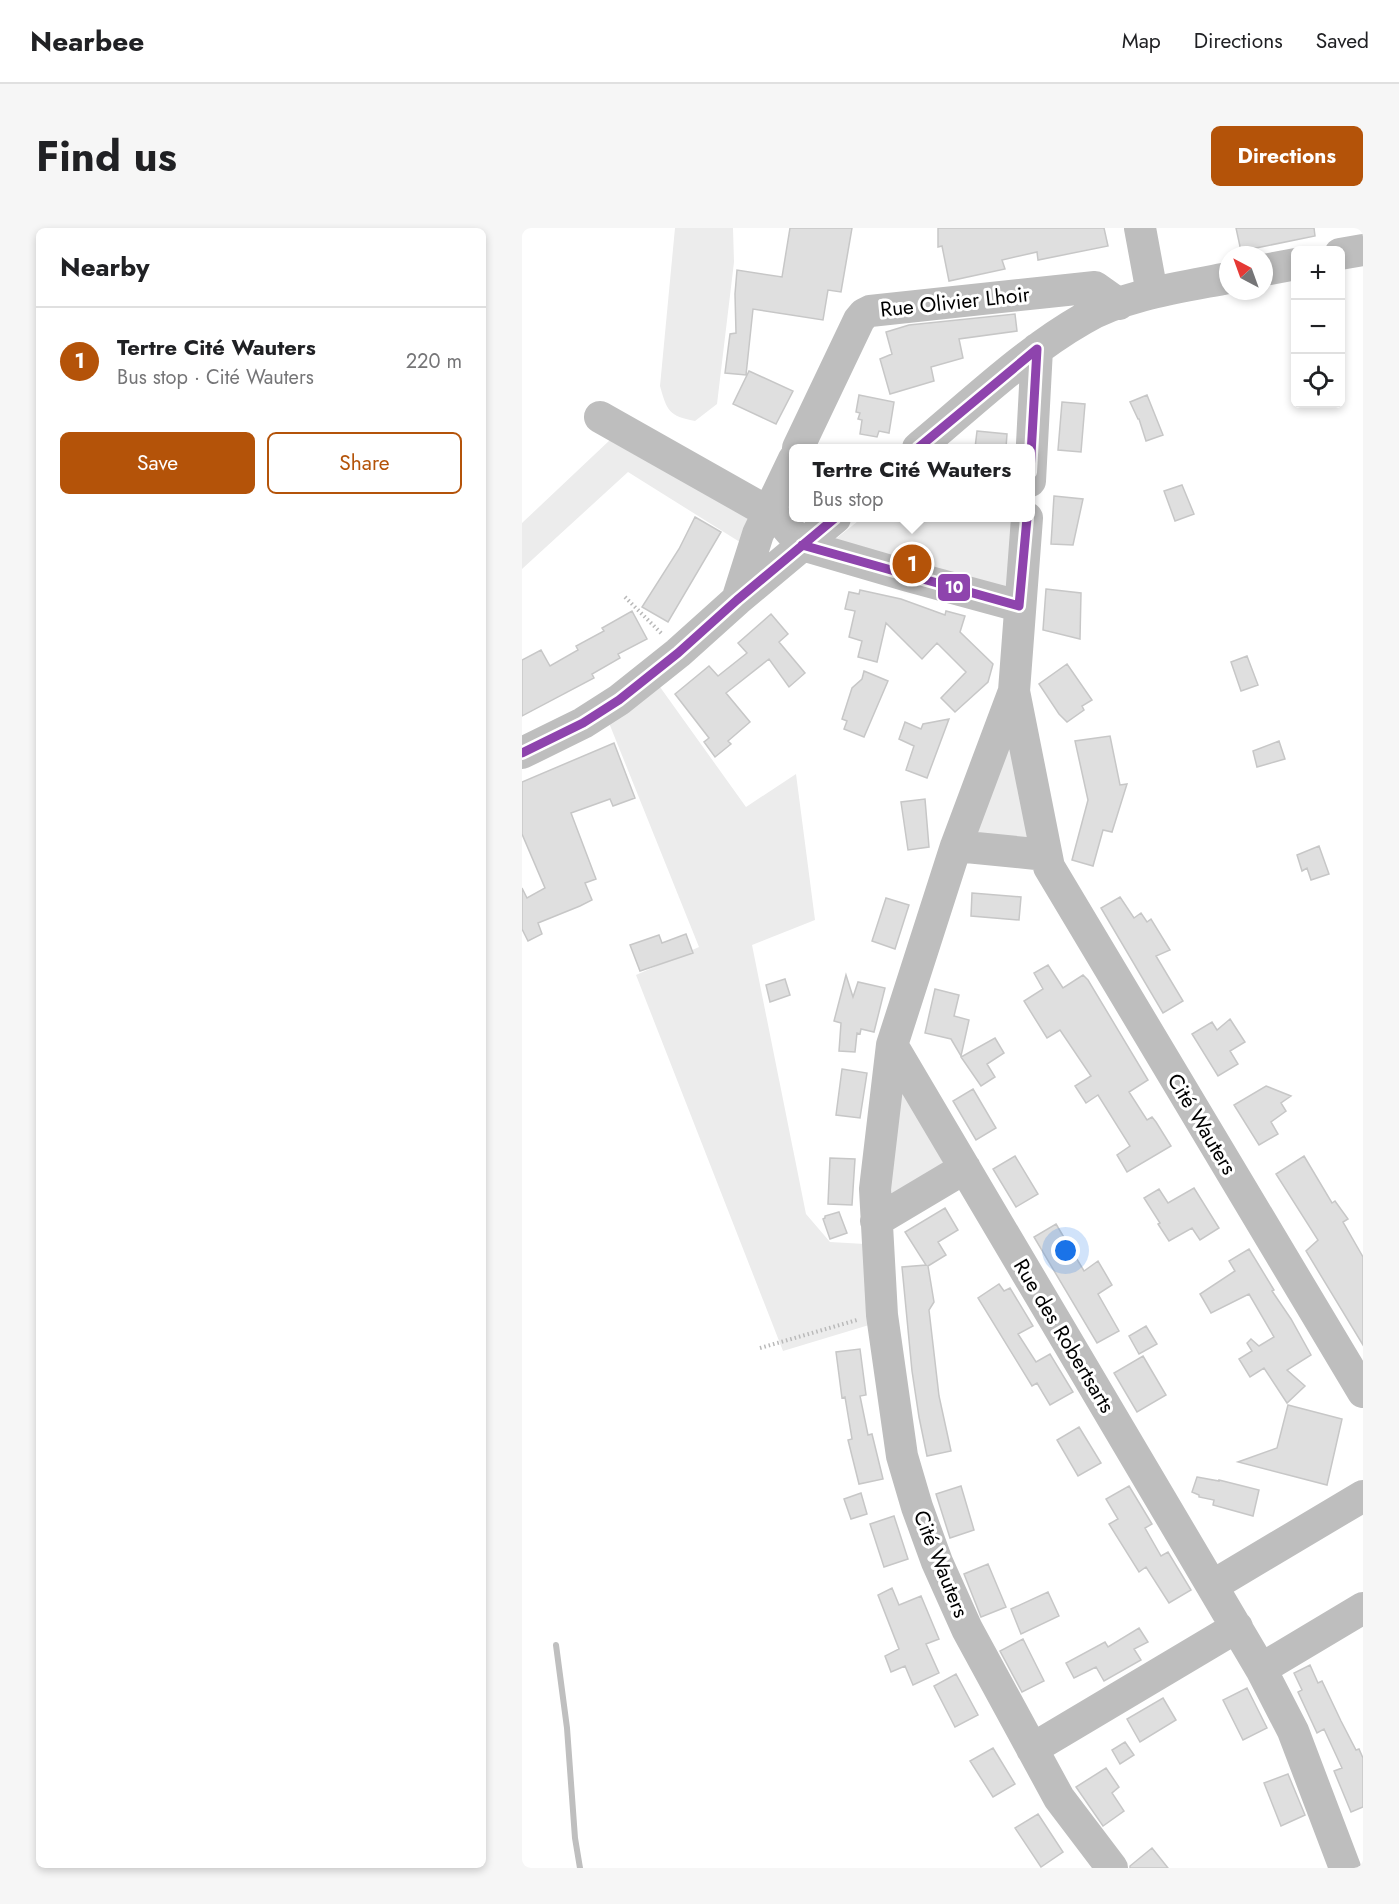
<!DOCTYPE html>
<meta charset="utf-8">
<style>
:root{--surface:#fff;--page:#f6f6f6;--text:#202124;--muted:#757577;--line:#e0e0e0;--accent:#b45309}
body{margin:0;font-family:Jost,sans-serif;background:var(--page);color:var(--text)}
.controls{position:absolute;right:18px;top:18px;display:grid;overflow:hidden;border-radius:9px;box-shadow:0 3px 9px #0003}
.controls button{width:54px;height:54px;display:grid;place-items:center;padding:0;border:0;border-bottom:2px solid var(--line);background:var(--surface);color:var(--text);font:30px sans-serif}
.compass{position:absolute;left:697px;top:18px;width:54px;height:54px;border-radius:50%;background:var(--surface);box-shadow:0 3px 9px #0003;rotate:319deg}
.you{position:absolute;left:544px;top:1023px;width:21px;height:21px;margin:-15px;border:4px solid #fff;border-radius:50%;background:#1a73e8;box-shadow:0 0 0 9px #1a73e833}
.badge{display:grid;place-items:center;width:39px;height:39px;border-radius:50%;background:var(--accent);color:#fff;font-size:20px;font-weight:700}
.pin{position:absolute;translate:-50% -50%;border:3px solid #fff;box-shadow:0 2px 6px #0006}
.popup{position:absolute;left:267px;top:216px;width:246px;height:78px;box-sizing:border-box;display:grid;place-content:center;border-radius:9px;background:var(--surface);filter:drop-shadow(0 2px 4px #0005);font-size:20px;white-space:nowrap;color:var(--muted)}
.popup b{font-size:22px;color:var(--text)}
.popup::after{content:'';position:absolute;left:50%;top:100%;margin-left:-12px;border:12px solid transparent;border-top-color:var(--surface)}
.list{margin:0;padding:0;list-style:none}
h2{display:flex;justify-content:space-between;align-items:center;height:78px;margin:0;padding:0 24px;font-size:26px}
h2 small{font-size:20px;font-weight:400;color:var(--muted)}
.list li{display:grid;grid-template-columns:39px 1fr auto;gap:18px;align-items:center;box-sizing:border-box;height:108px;padding:0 24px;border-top:2px solid var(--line)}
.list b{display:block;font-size:22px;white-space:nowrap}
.list p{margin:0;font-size:20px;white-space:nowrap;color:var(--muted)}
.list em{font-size:20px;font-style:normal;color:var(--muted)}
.actions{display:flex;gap:12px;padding:18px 24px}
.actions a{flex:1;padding:14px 0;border:2px solid var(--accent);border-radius:9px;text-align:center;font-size:21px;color:var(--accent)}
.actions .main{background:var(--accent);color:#fff}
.icon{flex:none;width:33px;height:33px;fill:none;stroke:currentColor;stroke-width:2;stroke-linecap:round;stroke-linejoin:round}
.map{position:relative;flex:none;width:841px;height:1640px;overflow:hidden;border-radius:9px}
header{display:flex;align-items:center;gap:36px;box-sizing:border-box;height:84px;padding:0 30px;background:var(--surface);border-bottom:2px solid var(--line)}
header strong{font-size:28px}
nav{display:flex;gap:33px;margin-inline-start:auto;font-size:21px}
.intro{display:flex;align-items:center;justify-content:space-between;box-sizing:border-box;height:144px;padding:0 36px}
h1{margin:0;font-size:42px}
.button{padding:15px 27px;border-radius:9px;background:var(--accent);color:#fff;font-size:21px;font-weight:700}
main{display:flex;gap:36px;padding:0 36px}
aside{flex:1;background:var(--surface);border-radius:9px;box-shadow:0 3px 9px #0003}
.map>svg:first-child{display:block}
.green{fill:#ececec}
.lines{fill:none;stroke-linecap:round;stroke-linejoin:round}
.stream{stroke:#bfbfbf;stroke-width:6}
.building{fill:#dfdfdf;stroke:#c7c7c7;stroke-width:1.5}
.path{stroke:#b9b9b9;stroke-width:4;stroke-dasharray:1.5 3;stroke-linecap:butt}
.minor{stroke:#bebebe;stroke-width:32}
.bus-1-casing{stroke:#fff;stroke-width:14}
.bus-1{stroke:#8e44ad;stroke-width:9}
.labels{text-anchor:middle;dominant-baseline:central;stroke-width:6;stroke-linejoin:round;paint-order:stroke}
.street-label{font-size:21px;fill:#000;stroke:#fff}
.line-badge{stroke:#fff;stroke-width:2}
.badge-label{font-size:16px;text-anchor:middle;font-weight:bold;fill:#fff}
</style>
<header>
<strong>Nearbee</strong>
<nav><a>Map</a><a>Directions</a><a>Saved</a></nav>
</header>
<div class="intro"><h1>Find us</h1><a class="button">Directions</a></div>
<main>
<aside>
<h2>Nearby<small></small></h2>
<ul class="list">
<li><span class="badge">1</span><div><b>Tertre Cité Wauters</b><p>Bus stop · Cité Wauters</p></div><em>220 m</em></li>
</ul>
<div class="actions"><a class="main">Save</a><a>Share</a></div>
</aside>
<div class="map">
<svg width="841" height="1640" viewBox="0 0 841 1640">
<rect width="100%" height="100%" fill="#fff"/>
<!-- green -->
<path class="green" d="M153,0H211L212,34L195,176L173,193C147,188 145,183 138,158Z
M89,211L233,293L221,316L106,244L0,341V295Z
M340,290H496L487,366L311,313Z
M133,452L224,579L274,546L293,692L230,717L284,986L308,1014L343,1016L347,1097L261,1123L114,747L177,719L85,490Z
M486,514L512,618L447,607Z
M381,856L424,940L370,971L364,967Z"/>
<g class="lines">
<!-- stream -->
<path class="stream" d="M34,1417L45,1500L53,1610L58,1640"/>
</g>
<!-- building -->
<path class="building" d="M268,0H330L319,64L306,62L301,92L231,81L224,147L203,145L208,106L214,105L213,66L215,42L260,49Z
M416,0H582L586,18L516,32L515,24L480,32L483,41L427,53L420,18L416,19Z
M714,0H792L793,8L719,23Z
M493,86L495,103L437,111L441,130L409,139L412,153L368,166L358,131L370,126L364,104L387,97Z
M227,143L271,163L254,196L211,176Z
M337,167L372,174L367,205L357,203L355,209L338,206L340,192L336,191L338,185L334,184Z
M625,167L641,207L624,213L617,191H616L608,174Z
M540,174L563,176L559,224L536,222Z
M455,203L485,206L484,220H453Z
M660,257L672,286L653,293L642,263Z
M532,268L561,271L551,317L529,316Z
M173,289L199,304L146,394L120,379L157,321Z
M524,361L559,365L558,411L521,402Z
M338,362L379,371L423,387L424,383L443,388L438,404L471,436L466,454L433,484L419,470L444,444L415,415L400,431L364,395L355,434L336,429L340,413L327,409L333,383L323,381L327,364L337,366Z
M110,383L125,411L96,426L98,430L70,446L72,450L0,488V432L19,422L28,438L56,422L54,418L82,403L80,400Z
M249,386L266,406L257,414L283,445L267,459L247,431L204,465L228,494L206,513L209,516L193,529L182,514L187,510L153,466L187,438L196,448L225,425L216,415Z
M725,428L736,457L719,463L709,434Z
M545,436L570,472L560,478L562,482L545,494L537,486L517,456Z
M342,443L366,453L342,509L322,501L325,493L320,491L330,460L340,451Z
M427,491L405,550L384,542L392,518L377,511L383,494L399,501L401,496Z
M588,508L598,557L605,556L590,604L581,602L571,638L550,632L566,572L553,513Z
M757,513L763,531L735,539L731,523Z
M92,515L113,570L91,578L88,571L49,585L74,651L63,655L70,672L58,678L16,695L20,706L6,713L0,701V660L5,670L23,660L0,606V554Z
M403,571L407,619L386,622L379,574Z
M797,618L807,646L789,652L785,640L780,643L775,627Z
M450,665L499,669L497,692L449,688Z
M598,669L612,690L619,685L625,694L629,691L648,722L634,728L661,773L641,785L579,680Z
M364,670L387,677L373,721L350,713Z
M164,706L171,725L118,743L108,717L137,707L140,715Z
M526,737L541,760L561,747L566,752L626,852L607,864L625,892L630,889L634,894L649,918L605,944L595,927L608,918L576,867L564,875L553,858L569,848L538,802L525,810L502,773L521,761L512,745Z
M324,747L331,769L336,754L363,760L352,804L339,801L338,806L335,805L333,824L317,823L319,795L312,793Z
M263,751L268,767L248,774L244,757Z
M413,761L437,767L432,788L447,792L439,828L429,811L403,805Z
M708,791L723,814L708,823L716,836L696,848L670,806L690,794L695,802Z
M473,810L482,825L465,836L473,849L459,858L439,829Z
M320,841L345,845L338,890L314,887Z
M744,858L769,868L759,875L764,883L749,894L756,906L737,917L712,877Z
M451,861L474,900L454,912L431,873Z
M493,928L516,966L494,979L471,941Z
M782,928L810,975L813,973L826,991L821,994L841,1029V1117L784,1023L796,1012L754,946Z
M308,930L333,931L330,977L306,976Z
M672,960L697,1000L678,1012L670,1000L647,1013L636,996L638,995L622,970L637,961L646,975Z
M423,980L436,1002L416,1014L424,1027L406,1038L412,1074L407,1082L417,1168L429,1223L405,1228L397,1189L390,1143L380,1039L404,1037L383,1004Z
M317,984L325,1005L308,1011L301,991L303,990V988Z
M534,996L562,1043L576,1033L590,1057L576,1066L597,1103L575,1115L512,1009Z
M727,1021L752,1062L750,1063L769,1091L789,1127L765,1142L783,1158L765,1175L742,1140L728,1149L717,1131L730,1123L725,1115L729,1111L737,1118L752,1109L727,1066L689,1085L678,1066L713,1043L707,1033Z
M477,1056L482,1063L488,1060L511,1098L496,1106L514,1134L528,1126L551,1164L528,1177L515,1155L510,1158L456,1070Z
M624,1098L635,1116L617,1126L607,1108Z
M338,1121L344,1167L338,1168L346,1207L350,1206L361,1251L337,1256L326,1212L330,1211L323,1169L320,1170L314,1124Z
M621,1128L644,1167L615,1184L592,1145Z
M766,1177L820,1191L805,1257L716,1234L755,1220Z
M557,1199L579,1235L556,1248L535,1212Z
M675,1249L697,1253V1252L737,1262L731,1288L691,1277L692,1272L677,1269V1267L670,1264Z
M439,1258L452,1302L428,1310L414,1266Z
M607,1258L630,1296L623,1300L639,1328L646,1324L669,1362L647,1375L624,1339L617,1344L587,1296L596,1291L584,1271Z
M339,1265L345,1286L329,1291L322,1271Z
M372,1288L386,1331L362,1339L348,1296Z
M466,1336L484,1379L459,1389L442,1346Z
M370,1360L377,1377L399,1368L417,1411L404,1416L417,1445L391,1457L383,1438L369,1444L363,1428L377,1421L356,1367Z
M526,1364L537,1388L499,1406L489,1381Z
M617,1400L626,1414L612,1421L619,1432L582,1453L574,1439L552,1450L544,1435L583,1414L586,1419Z
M501,1411L522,1453L500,1464L478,1423Z
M788,1437L796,1455L800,1453L819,1493L834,1522L837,1521L841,1530V1579L829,1584L812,1543L820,1540L802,1501L795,1505L776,1464L780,1462L772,1445Z
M434,1446L456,1487L433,1499L412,1458Z
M725,1460L745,1500L721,1512L701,1472Z
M641,1470L654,1492L618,1514L605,1491Z
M603,1514L612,1527L598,1536L590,1522Z
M471,1520L493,1556L471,1569L448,1533Z
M584,1540L597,1559L590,1565L602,1583L581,1598L554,1559Z
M766,1546L783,1587L759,1598L742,1555Z
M516,1586L541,1624L519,1639L493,1600Z
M630,1620L646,1640H608V1638Z"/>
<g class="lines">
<!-- path -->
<path class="path" d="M103,369L140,406
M238,1120L335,1092"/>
<!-- minor -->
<path class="minor" d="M618,0L630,65
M818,26L841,22
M742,42L774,36
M78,189L246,284L261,295L280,317
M276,220L337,92L342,86L348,83L573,59L597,76
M396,220C448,177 503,124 561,91C602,67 660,59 706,50
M508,253L515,121
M505,290L492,463L527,639L841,1164
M280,317L386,348L497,378
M215,372L236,306L272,231
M492,463L434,618L370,817L353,961L360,1087L380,1228L395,1279L415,1334L445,1401L537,1570L590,1640
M0,525L61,495L97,472L156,425L215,372L313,290
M434,618L524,627
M370,817L739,1441L771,1503L823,1640
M354,993L443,940
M690,1358L841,1268
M739,1441L841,1380
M510,1521L715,1399"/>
<!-- bus-1 casing -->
<g class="bus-1-casing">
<path id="bus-1" d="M396,220L515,121
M508,244L515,121
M280,317L497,378
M497,378L505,290
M0,525L61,495L97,472L156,425L215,372L313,290"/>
</g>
<!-- bus-1 -->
<use href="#bus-1" class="bus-1"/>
</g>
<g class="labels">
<!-- street labels -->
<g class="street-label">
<text transform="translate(433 74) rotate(-6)">Rue Olivier Lhoir</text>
<text transform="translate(680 896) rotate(59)">Cité Wauters</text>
<text transform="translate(542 1108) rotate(59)">Rue des Robertsarts</text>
<text transform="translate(419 1336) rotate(68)">Cité Wauters</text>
</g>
</g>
<rect class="line-badge" x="415" y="345" width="34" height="29" rx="6" fill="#8e44ad"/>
<g class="badge-label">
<text x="432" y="365">10</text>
</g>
</svg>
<div class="controls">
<button>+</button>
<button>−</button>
<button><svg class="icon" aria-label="locate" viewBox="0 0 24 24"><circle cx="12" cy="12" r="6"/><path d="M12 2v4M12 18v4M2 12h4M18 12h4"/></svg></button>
</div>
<svg class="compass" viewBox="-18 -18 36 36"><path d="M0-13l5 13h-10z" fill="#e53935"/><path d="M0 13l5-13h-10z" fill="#757577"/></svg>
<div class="you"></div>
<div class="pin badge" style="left:390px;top:336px">1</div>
<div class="popup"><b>Tertre Cité Wauters</b>Bus stop</div>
</div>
</main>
